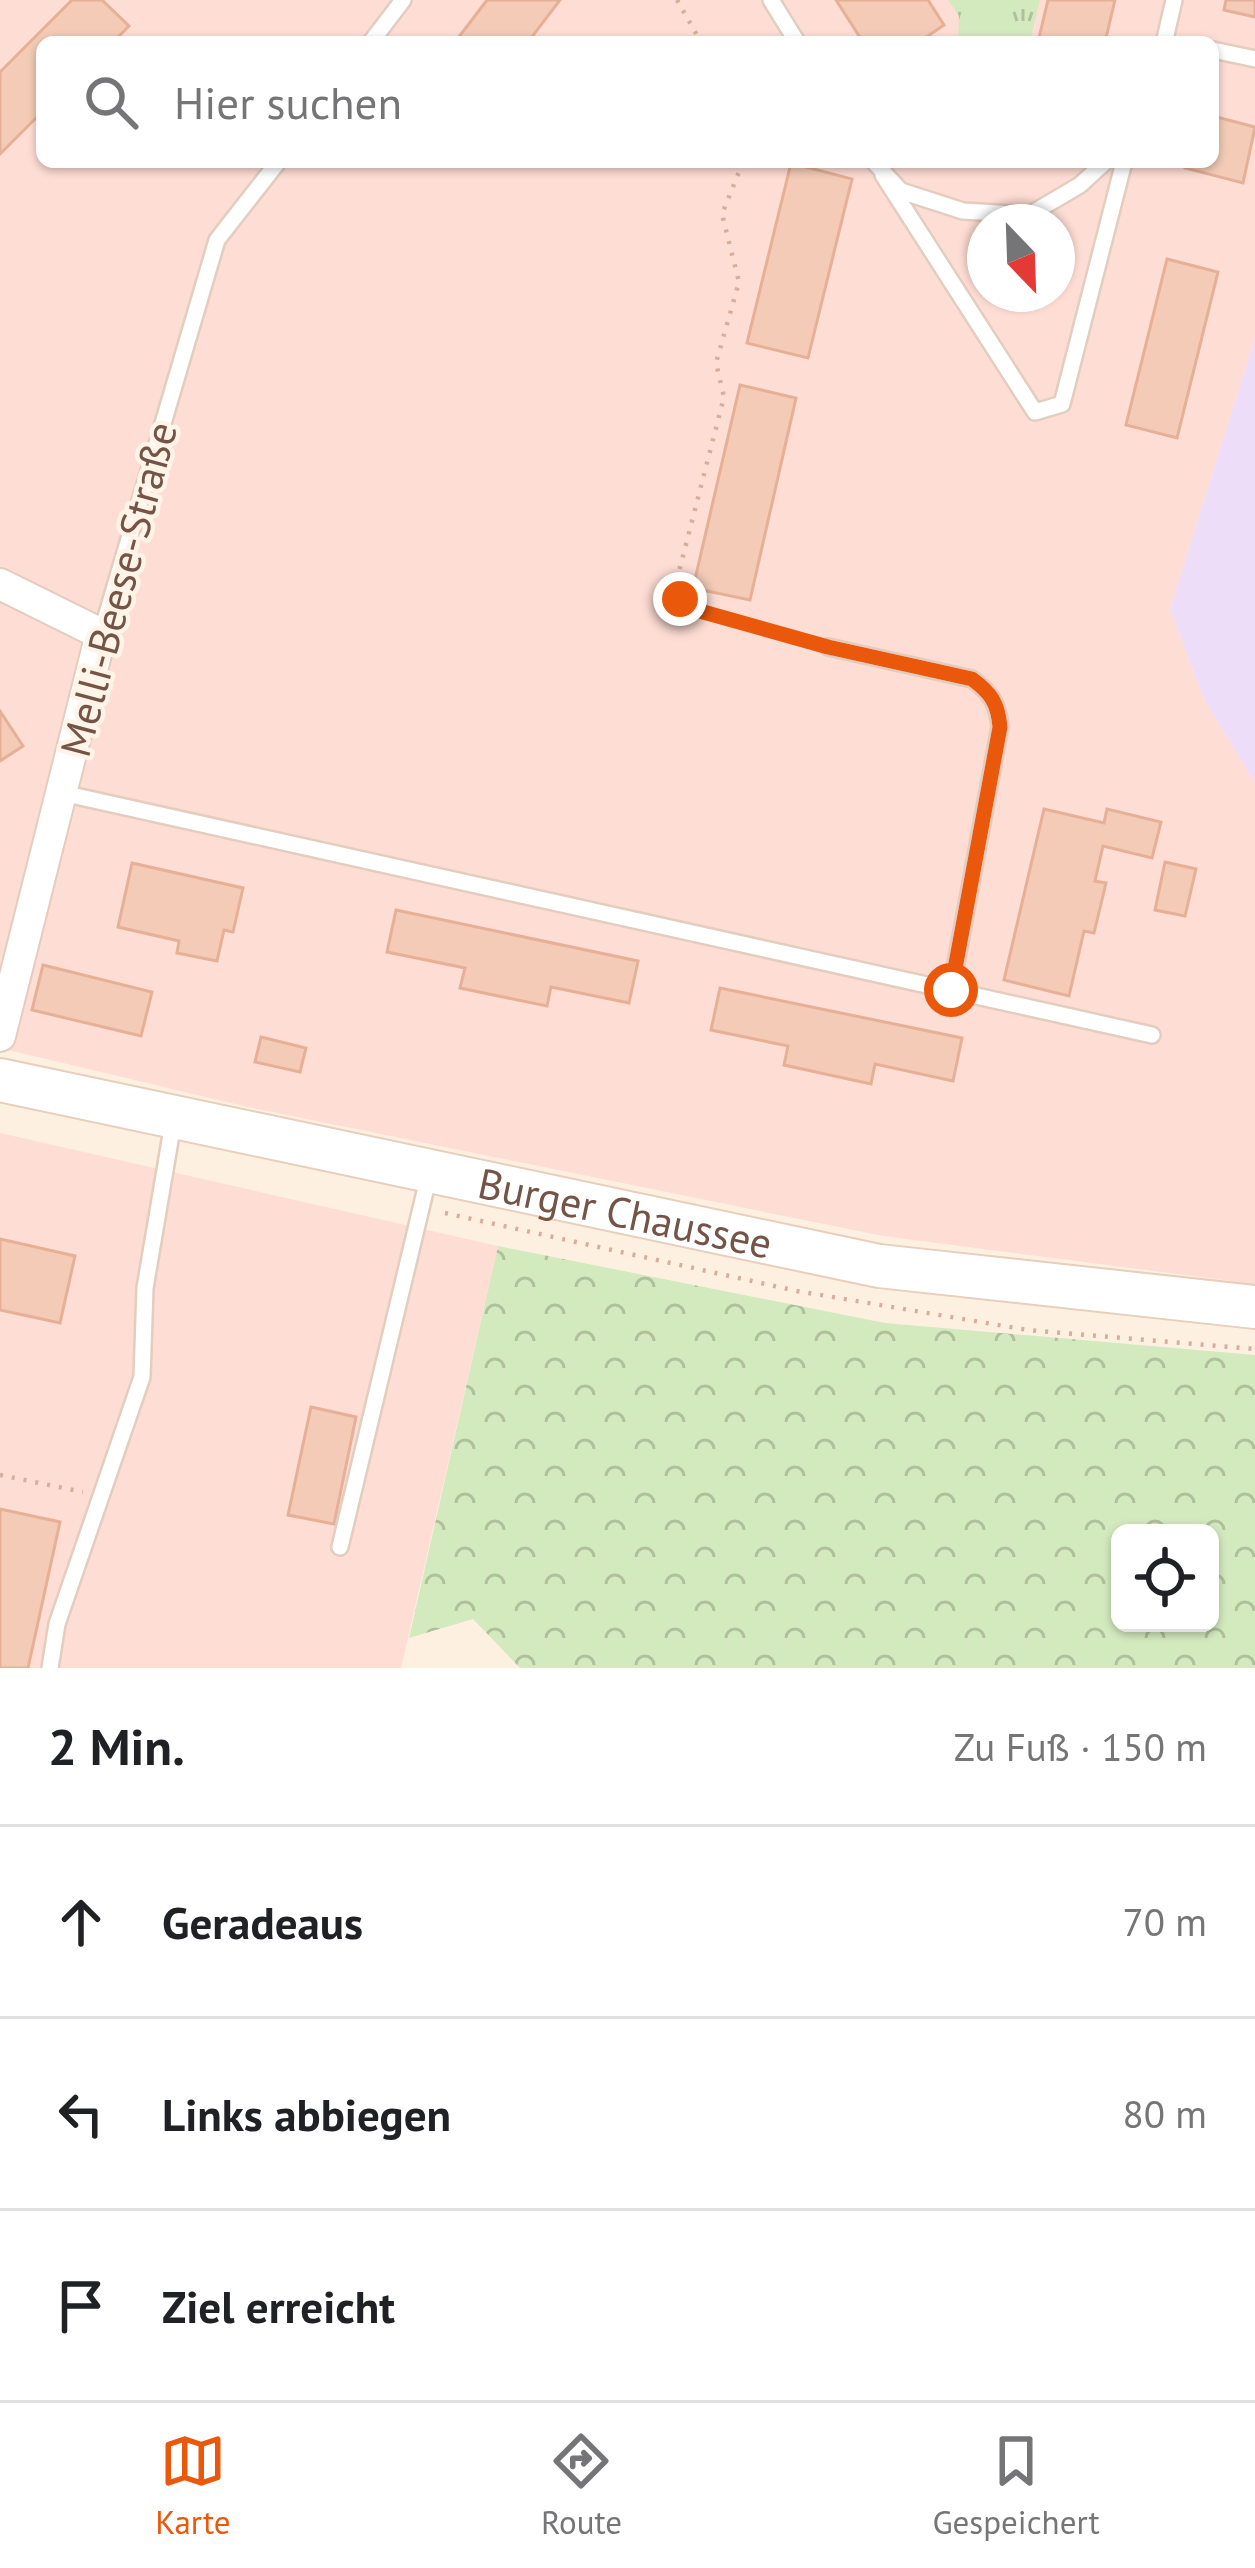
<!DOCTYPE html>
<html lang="de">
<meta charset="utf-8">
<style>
:root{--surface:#fff;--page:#f2f2f2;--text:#202124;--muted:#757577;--line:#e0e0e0;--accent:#ea580c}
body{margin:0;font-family:"PT Sans",sans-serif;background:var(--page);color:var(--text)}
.controls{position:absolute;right:36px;bottom:36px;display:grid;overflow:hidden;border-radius:18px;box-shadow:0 3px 9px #0004}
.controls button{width:108px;height:108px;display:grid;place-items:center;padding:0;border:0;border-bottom:3px solid var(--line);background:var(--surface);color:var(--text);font:60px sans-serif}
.compass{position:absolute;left:967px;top:204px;width:108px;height:108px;border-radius:50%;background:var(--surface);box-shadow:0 3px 9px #0004;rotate:157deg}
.stop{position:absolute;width:36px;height:36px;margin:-27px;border:9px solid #ea580c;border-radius:50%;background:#fff}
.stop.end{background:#ea580c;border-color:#fff;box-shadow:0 3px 12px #0008}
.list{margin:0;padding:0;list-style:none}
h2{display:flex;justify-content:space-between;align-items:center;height:156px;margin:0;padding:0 48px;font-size:51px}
h2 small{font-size:39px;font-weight:400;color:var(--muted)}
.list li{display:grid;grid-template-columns:78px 1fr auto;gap:36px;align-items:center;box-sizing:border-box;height:192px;padding:0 48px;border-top:3px solid var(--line)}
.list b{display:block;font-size:45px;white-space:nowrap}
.list em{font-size:39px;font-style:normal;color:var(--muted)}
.icon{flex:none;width:66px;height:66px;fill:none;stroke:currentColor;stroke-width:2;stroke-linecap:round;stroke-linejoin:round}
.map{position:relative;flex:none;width:1255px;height:1668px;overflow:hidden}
.search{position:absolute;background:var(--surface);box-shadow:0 3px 9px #0004;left:36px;right:36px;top:36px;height:132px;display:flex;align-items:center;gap:30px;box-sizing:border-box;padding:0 42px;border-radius:18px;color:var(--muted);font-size:45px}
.sheet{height:732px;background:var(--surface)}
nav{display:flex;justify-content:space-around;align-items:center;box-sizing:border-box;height:168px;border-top:3px solid var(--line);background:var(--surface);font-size:33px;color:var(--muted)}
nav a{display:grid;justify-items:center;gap:6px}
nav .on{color:var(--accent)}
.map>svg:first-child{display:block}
.commercial{fill:#feddd4;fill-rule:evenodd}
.education{fill:#edddf9}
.grass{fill:url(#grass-tufts)}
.forest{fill:url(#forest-crowns);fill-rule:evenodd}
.building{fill:#f3cbb7;stroke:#e6b097;stroke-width:3}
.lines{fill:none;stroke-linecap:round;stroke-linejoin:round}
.service-casing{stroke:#e3cdbf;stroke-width:20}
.minor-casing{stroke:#e3cdbf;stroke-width:34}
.secondary-casing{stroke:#e8cebc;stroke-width:46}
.path{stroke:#d7ae9b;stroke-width:4.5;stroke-dasharray:3 9;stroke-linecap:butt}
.service{stroke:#fff;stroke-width:15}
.minor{stroke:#fff;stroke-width:30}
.secondary{stroke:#fff;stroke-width:42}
.route{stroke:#ea580c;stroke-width:15}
.labels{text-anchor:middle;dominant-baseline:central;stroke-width:9;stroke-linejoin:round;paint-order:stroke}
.street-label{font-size:42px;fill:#745447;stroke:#fff4e7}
</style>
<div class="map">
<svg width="1255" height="1668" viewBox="0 0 1255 1668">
<defs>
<pattern id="grass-tufts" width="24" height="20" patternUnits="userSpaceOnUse" patternTransform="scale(3)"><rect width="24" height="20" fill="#d3eabf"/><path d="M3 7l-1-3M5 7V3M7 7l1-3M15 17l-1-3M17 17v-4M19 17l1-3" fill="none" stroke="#b0c09d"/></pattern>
<pattern id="forest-crowns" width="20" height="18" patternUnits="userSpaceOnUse" patternTransform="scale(3)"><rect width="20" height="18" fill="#d3eabf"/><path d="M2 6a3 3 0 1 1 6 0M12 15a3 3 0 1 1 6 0" fill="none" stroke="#b0c09d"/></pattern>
</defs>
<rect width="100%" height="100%" fill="#fdf0e0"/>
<!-- commercial -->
<path class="commercial" d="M0,0H1255V338L1170,609L1203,697L1255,783V1284L883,1236L248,1107L0,1048ZM42,42H1213V162H42ZM985,222H1057V294H985Z
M0,1133L498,1246L401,1668H0Z"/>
<!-- education -->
<path class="education" d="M1255,338V783L1203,697L1170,609Z"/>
<!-- grass -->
<path class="grass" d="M948,0H1040L1030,42H958L959,16Z"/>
<!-- forest -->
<path class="forest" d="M498,1246L885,1323L1255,1355V1668H520L473,1619L409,1638ZM1120,1533H1210V1623H1120Z"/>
<!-- building -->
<path class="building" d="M72,0H102L129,26L113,42H42V112L0,154V72Z
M487,0H560L528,42H455Z
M836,0H928L944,25L919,42H863Z
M1048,0H1115L1105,42H1038Z
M1226,0H1255V17L1224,10Z
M1213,116L1255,127L1243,183L1185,168L1186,162H1213Z
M791,163L852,179L808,358L747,343Z
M1167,259L1218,272L1177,438L1126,425Z
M740,385L796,398L750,600L693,588Z
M0,711L23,746L0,761Z
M1044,809L1104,823L1107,809L1161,822L1152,858L1103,846L1095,881L1106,883L1094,933L1084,931L1069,996L1004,980Z
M1165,862L1196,869L1185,916L1155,910Z
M132,863L243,888L233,932L224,930L217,961L177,953L179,941L118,927Z
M396,910L638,961L629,1003L551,987L547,1006L460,988L465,968L387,952Z
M43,965L152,992L141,1036L32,1010Z
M720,988L962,1038L953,1081L875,1064L871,1084L784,1065L788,1046L711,1030Z
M261,1037L306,1048L300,1072L255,1062Z
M0,1239L75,1256L60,1323L0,1310Z
M311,1407L356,1417L334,1524L288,1515Z
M0,1509L60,1522L28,1668H0Z"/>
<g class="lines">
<!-- service casing -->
<g class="service-casing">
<path id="service" d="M771,0L797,42
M1165,39L1174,0
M371,42L403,0
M1213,50L1255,59
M874,162L901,191L963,211L1029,215L1080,185L1105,162
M883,175L1035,412L1062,404L1124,162
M101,634L217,240L278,162
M828,647L972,679C991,693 998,704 1000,727L951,990
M62,793L1152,1035
M340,1547L429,1175
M50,1668L57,1624L142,1377L145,1288L173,1123"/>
</g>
<!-- minor casing -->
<g class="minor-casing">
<path id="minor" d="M0,584L101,634L0,1036"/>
</g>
<!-- secondary casing -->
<g class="secondary-casing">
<g id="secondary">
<path id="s1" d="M0,1080L879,1266L1255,1307"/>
</g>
</g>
<!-- path -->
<path class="path" d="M677,0L701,42
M743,162L722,214L739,282L716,363L724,397L676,583L680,599L689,608L811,643
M445,1213L797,1291L1028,1330L1255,1349
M0,1475L83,1492"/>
<!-- service -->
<use href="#service" class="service"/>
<!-- minor -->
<use href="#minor" class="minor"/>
<!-- secondary -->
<use href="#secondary" class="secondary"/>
</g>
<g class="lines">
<!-- route -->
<path class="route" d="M680,599L689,608L828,647L972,679C991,693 998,703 1000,727L951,990"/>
</g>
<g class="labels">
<!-- street labels -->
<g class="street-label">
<text transform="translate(118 589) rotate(-75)">Melli-Beese-Straße</text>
<text stroke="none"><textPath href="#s1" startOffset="639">Burger Chaussee</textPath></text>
</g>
</g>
</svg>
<div class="controls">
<button><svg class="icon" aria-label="locate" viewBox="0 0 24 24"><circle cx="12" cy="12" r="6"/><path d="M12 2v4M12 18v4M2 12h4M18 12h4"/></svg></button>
</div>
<svg class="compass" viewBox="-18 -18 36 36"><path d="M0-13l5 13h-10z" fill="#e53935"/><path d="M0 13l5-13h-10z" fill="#757577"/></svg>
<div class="stop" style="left:951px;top:990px"></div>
<div class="stop end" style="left:680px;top:599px"></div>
<div class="search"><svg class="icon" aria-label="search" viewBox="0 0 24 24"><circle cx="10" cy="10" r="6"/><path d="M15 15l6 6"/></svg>Hier suchen</div>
</div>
<section class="sheet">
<h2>2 Min.<small>Zu Fuß · 150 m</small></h2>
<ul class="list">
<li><svg class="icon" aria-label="ahead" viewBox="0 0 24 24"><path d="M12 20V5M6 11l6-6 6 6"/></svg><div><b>Geradeaus</b></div><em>70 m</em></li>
<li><svg class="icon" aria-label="left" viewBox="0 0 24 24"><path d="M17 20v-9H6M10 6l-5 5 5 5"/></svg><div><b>Links abbiegen</b></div><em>80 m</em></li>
<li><svg class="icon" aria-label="arrive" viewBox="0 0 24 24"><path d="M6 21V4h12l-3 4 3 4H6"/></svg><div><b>Ziel erreicht</b></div></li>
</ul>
</section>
<nav>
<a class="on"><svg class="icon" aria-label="map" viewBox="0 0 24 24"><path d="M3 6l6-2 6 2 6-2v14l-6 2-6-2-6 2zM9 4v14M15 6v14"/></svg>Karte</a>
<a><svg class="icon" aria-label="directions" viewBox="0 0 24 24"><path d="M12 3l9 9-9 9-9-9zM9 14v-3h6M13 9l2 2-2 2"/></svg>Route</a>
<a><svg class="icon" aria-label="saved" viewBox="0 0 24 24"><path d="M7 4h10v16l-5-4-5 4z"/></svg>Gespeichert</a>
</nav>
